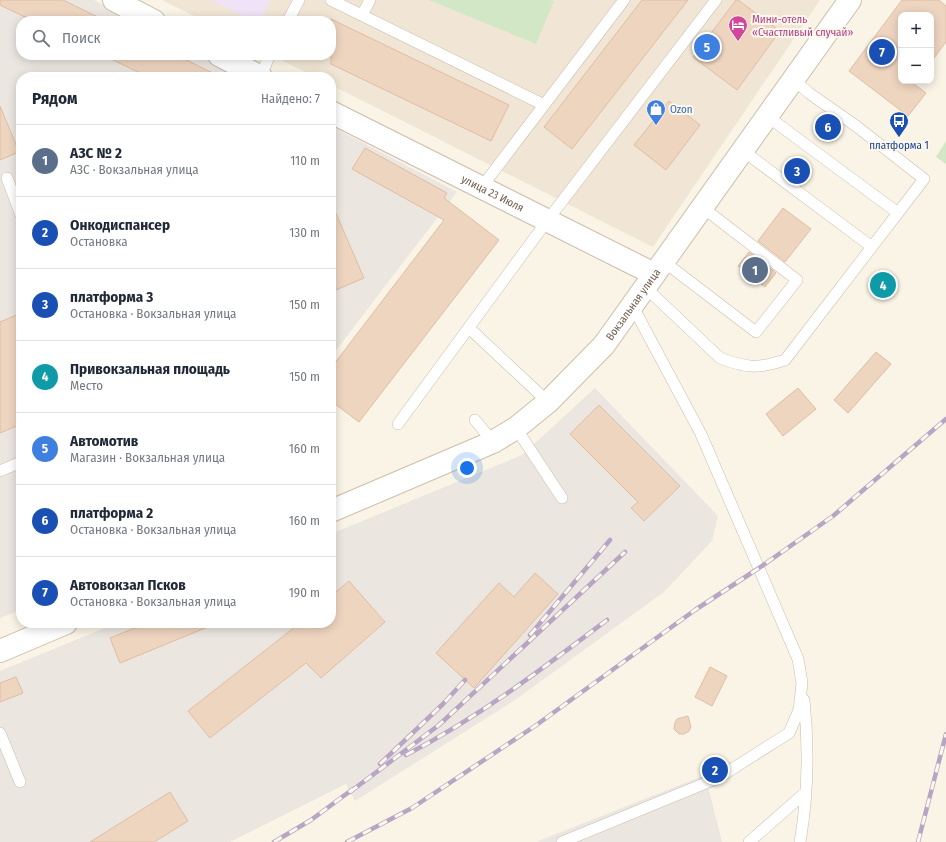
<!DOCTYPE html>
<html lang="ru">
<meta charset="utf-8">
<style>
:root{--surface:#fff;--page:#f2f2f3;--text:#1f2937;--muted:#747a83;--line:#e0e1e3;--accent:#0b8043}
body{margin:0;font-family:"Fira Sans Condensed",sans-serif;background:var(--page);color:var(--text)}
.controls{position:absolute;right:12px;top:12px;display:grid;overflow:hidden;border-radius:8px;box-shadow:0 2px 10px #0003}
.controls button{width:36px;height:36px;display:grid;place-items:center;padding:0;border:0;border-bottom:1px solid var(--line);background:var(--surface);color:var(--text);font:20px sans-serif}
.you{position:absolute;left:467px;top:468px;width:14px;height:14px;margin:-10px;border:3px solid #fff;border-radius:50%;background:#1a73e8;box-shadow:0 0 0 6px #1a73e833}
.badge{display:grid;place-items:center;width:26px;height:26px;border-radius:50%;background:var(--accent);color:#fff;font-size:13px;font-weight:700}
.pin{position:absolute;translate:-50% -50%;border:2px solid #fff;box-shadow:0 1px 4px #0006}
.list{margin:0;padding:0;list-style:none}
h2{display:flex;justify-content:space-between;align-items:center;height:52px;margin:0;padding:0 16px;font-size:17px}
h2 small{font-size:13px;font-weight:400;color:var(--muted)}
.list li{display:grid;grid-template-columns:26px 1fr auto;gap:12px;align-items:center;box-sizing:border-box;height:72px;padding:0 16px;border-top:1px solid var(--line)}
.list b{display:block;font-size:15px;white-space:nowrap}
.list p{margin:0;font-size:13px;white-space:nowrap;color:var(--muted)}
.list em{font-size:13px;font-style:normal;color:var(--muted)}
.icon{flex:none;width:22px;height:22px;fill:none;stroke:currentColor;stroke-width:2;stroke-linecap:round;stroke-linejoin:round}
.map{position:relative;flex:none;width:946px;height:842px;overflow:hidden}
.search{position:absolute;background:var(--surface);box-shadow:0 2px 10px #0003;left:16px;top:16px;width:320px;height:44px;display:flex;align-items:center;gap:10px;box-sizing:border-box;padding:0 14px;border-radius:16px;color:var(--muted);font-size:15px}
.panel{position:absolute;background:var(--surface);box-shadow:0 2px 10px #0003;left:16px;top:72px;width:320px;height:556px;border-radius:16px}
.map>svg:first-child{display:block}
.residential{fill:#f1e6d5}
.industrial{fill:#ebe6e0}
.education{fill:#f1e3f7}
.green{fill:#d1e7c5}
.building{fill:#eed5c0;stroke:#dfbda1}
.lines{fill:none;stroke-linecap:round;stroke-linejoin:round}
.service-casing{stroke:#cbbcad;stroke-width:12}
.minor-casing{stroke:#cbbcad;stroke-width:24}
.secondary-casing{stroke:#cebdab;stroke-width:24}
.service{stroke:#fff;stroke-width:11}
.minor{stroke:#fff;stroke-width:22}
.secondary{stroke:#fff;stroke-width:22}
.rail-casing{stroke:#b7a5c3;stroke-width:4.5}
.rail{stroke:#fef8ec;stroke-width:3;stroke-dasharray:9;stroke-linecap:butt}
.labels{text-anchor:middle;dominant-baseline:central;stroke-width:4;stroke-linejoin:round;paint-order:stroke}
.hotel-label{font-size:11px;fill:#b23c85;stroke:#fef8ec;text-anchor:start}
.shop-label{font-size:11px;fill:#366cbe;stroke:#fef8ec;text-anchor:start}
.transit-label{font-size:11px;fill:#164399;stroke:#fef8ec}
.street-label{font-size:11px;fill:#725d4d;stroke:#fef8ec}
</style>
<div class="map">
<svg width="946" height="842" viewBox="0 0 946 842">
<rect width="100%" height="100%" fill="#faf4e6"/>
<!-- residential -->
<path class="residential" d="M162,0H820L653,247L331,85V77H315L271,55H331V21H204Z"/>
<!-- industrial -->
<path class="industrial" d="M0,0H94L133,21H21V55H198L239,77H21V610L0,618Z
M331,126L457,192L331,357Z
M595,388L718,516L712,541L664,592L515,700L355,801L346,784L230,842H0V671L117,623H331V534L522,455Z
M705,775L722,842H536Z"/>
<!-- education -->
<path class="education" d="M211,0H270L260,21H254Z"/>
<!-- green -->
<path class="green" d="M429,0H550L554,1L536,44Z
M946,141V164L936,157Z"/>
<!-- building -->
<path class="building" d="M0,0H63L106,21H33L0,5Z
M642,0H688L572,149L544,127Z
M736,0H738L780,31L737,90L693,57Z
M902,0H939L946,6V42L931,62V15H901V81H916L914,84L926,93L908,116L849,71Z
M331,19L509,105L491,141L331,64Z
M103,55H176L221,77H148Z
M669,101L700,125L666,170L634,145Z
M0,106L19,152L0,160Z
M365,148L447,193L444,198L499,240L359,422L331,401V368L444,220L352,169Z
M331,202L364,278L331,292Z
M783,208L811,229L785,262L758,241Z
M749,252L776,273L765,287L738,266Z
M21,313V424L0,433V322Z
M876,352L891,364L848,413L834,400Z
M798,388L816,409L783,436L766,414Z
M599,405L680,486L644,521L631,508L638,502L570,434Z
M535,573L558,594L474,688L436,653L499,583L514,597Z
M349,581L385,622L321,678L306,663L210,738L188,711L300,623H331V596Z
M147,623H215V624L120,663L110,638Z
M710,667L727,676L712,706L695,697Z
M16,677L23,693L0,702V683Z
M688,716L691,727L689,731L684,734H679L674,729L675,723L677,719Z
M170,792L188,821L154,842H90Z"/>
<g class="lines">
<!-- service casing -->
<g class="service-casing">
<path id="service" d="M331,0L544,105
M362,15L370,0
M288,21L299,0
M260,77L270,55
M767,116L898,213
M742,150L872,247
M7,178L21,215
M481,188L624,0
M663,261L756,332L797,280L702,207
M645,287L720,358C746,368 758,369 785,360L924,179L856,126L809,93L794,80
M469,328L548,402
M475,420L493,442
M398,424L547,221L716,0
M516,428L562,498
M0,471L21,462
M0,733L20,782
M562,842L718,778L789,733L799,710L802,683L798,659L701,434L632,305
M749,842L806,792
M800,842C808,795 809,747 804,700"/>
</g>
<!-- minor casing -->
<g class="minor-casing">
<g id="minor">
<path d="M114,0L154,21"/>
<path d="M219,55L261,77"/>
<path id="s1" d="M331,112L654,274"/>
</g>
</g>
<!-- secondary casing -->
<g class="secondary-casing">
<g id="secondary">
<path id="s2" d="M331,511L493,442L516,428L548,402L604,345L850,0"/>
<path d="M0,651L66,623"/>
</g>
</g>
<!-- service -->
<use href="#service" class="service"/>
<!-- minor -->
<use href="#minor" class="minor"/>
<!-- secondary -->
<use href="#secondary" class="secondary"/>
<!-- rail casing -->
<g class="rail-casing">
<path id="rail" d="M530,635L610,540
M406,755C479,717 542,669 607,620
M380,764L443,704L465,680
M350,792L439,725L625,552
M274,842L311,820L353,789
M347,842L412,808L535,726L695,610L759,568L833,516L946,419
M918,842L946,734"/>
</g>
<!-- rail -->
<use href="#rail" class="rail"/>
</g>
<!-- icons -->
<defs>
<g id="hotel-pin" transform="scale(1)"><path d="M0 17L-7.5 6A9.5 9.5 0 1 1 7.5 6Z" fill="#d1479c" stroke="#fef8ec"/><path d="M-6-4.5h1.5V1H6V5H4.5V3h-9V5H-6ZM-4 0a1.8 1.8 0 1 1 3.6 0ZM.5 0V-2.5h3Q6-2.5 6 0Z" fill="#fff"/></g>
<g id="shop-pin" transform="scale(1)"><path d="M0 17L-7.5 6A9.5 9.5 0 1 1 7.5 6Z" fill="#3f7fe0" stroke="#fef8ec"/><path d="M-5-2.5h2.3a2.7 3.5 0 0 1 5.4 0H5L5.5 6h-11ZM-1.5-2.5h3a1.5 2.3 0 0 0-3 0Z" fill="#fff"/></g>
<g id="bus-pin" transform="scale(1)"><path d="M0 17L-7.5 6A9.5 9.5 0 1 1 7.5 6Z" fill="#1a4fb4" stroke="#fef8ec"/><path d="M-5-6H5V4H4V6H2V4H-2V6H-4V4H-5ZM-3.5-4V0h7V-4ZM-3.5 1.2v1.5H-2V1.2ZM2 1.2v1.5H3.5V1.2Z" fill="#fff"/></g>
</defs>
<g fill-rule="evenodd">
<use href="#hotel-pin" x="738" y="25"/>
<use href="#shop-pin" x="656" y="109"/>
<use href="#bus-pin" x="899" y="121"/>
</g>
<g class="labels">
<!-- hotel labels -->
<g class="hotel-label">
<text x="752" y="19">Мини-отель<tspan x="752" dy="13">«Счастливый случай»</tspan></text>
</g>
<!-- shop labels -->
<g class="shop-label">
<text x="670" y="109">Ozon</text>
</g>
<!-- transit labels -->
<g class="transit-label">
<text x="899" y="145">платформа 1</text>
</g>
<!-- street labels -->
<g class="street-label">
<text stroke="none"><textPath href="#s1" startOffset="181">улица 23 Июля</textPath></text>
<text stroke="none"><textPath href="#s2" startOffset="374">Вокзальная улица</textPath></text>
</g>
</g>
</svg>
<div class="controls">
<button>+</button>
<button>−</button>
</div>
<div class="you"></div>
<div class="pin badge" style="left:755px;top:270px;background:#5c6f8a">1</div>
<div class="pin badge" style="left:715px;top:770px;background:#1a4fb4">2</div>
<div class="pin badge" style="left:797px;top:171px;background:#1a4fb4">3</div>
<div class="pin badge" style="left:883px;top:285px;background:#0f9aa8">4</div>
<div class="pin badge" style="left:707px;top:47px;background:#3f7fe0">5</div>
<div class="pin badge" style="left:828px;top:127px;background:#1a4fb4">6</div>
<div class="pin badge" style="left:882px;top:52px;background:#1a4fb4">7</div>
<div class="search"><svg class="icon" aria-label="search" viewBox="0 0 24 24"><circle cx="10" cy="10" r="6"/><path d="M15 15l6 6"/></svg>Поиск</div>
<section class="panel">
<h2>Рядом<small>Найдено: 7</small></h2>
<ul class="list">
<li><span class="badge" style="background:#5c6f8a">1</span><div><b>АЗС № 2</b><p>АЗС · Вокзальная улица</p></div><em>110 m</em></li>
<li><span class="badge" style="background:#1a4fb4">2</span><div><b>Онкодиспансер</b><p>Остановка</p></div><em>130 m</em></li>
<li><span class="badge" style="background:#1a4fb4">3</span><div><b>платформа 3</b><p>Остановка · Вокзальная улица</p></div><em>150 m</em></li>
<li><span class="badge" style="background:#0f9aa8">4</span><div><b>Привокзальная площадь</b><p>Место</p></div><em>150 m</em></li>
<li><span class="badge" style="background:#3f7fe0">5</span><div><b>Автомотив</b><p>Магазин · Вокзальная улица</p></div><em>160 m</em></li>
<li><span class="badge" style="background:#1a4fb4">6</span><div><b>платформа 2</b><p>Остановка · Вокзальная улица</p></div><em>160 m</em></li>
<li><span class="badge" style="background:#1a4fb4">7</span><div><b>Автовокзал Псков</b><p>Остановка · Вокзальная улица</p></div><em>190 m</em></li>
</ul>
</section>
</div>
